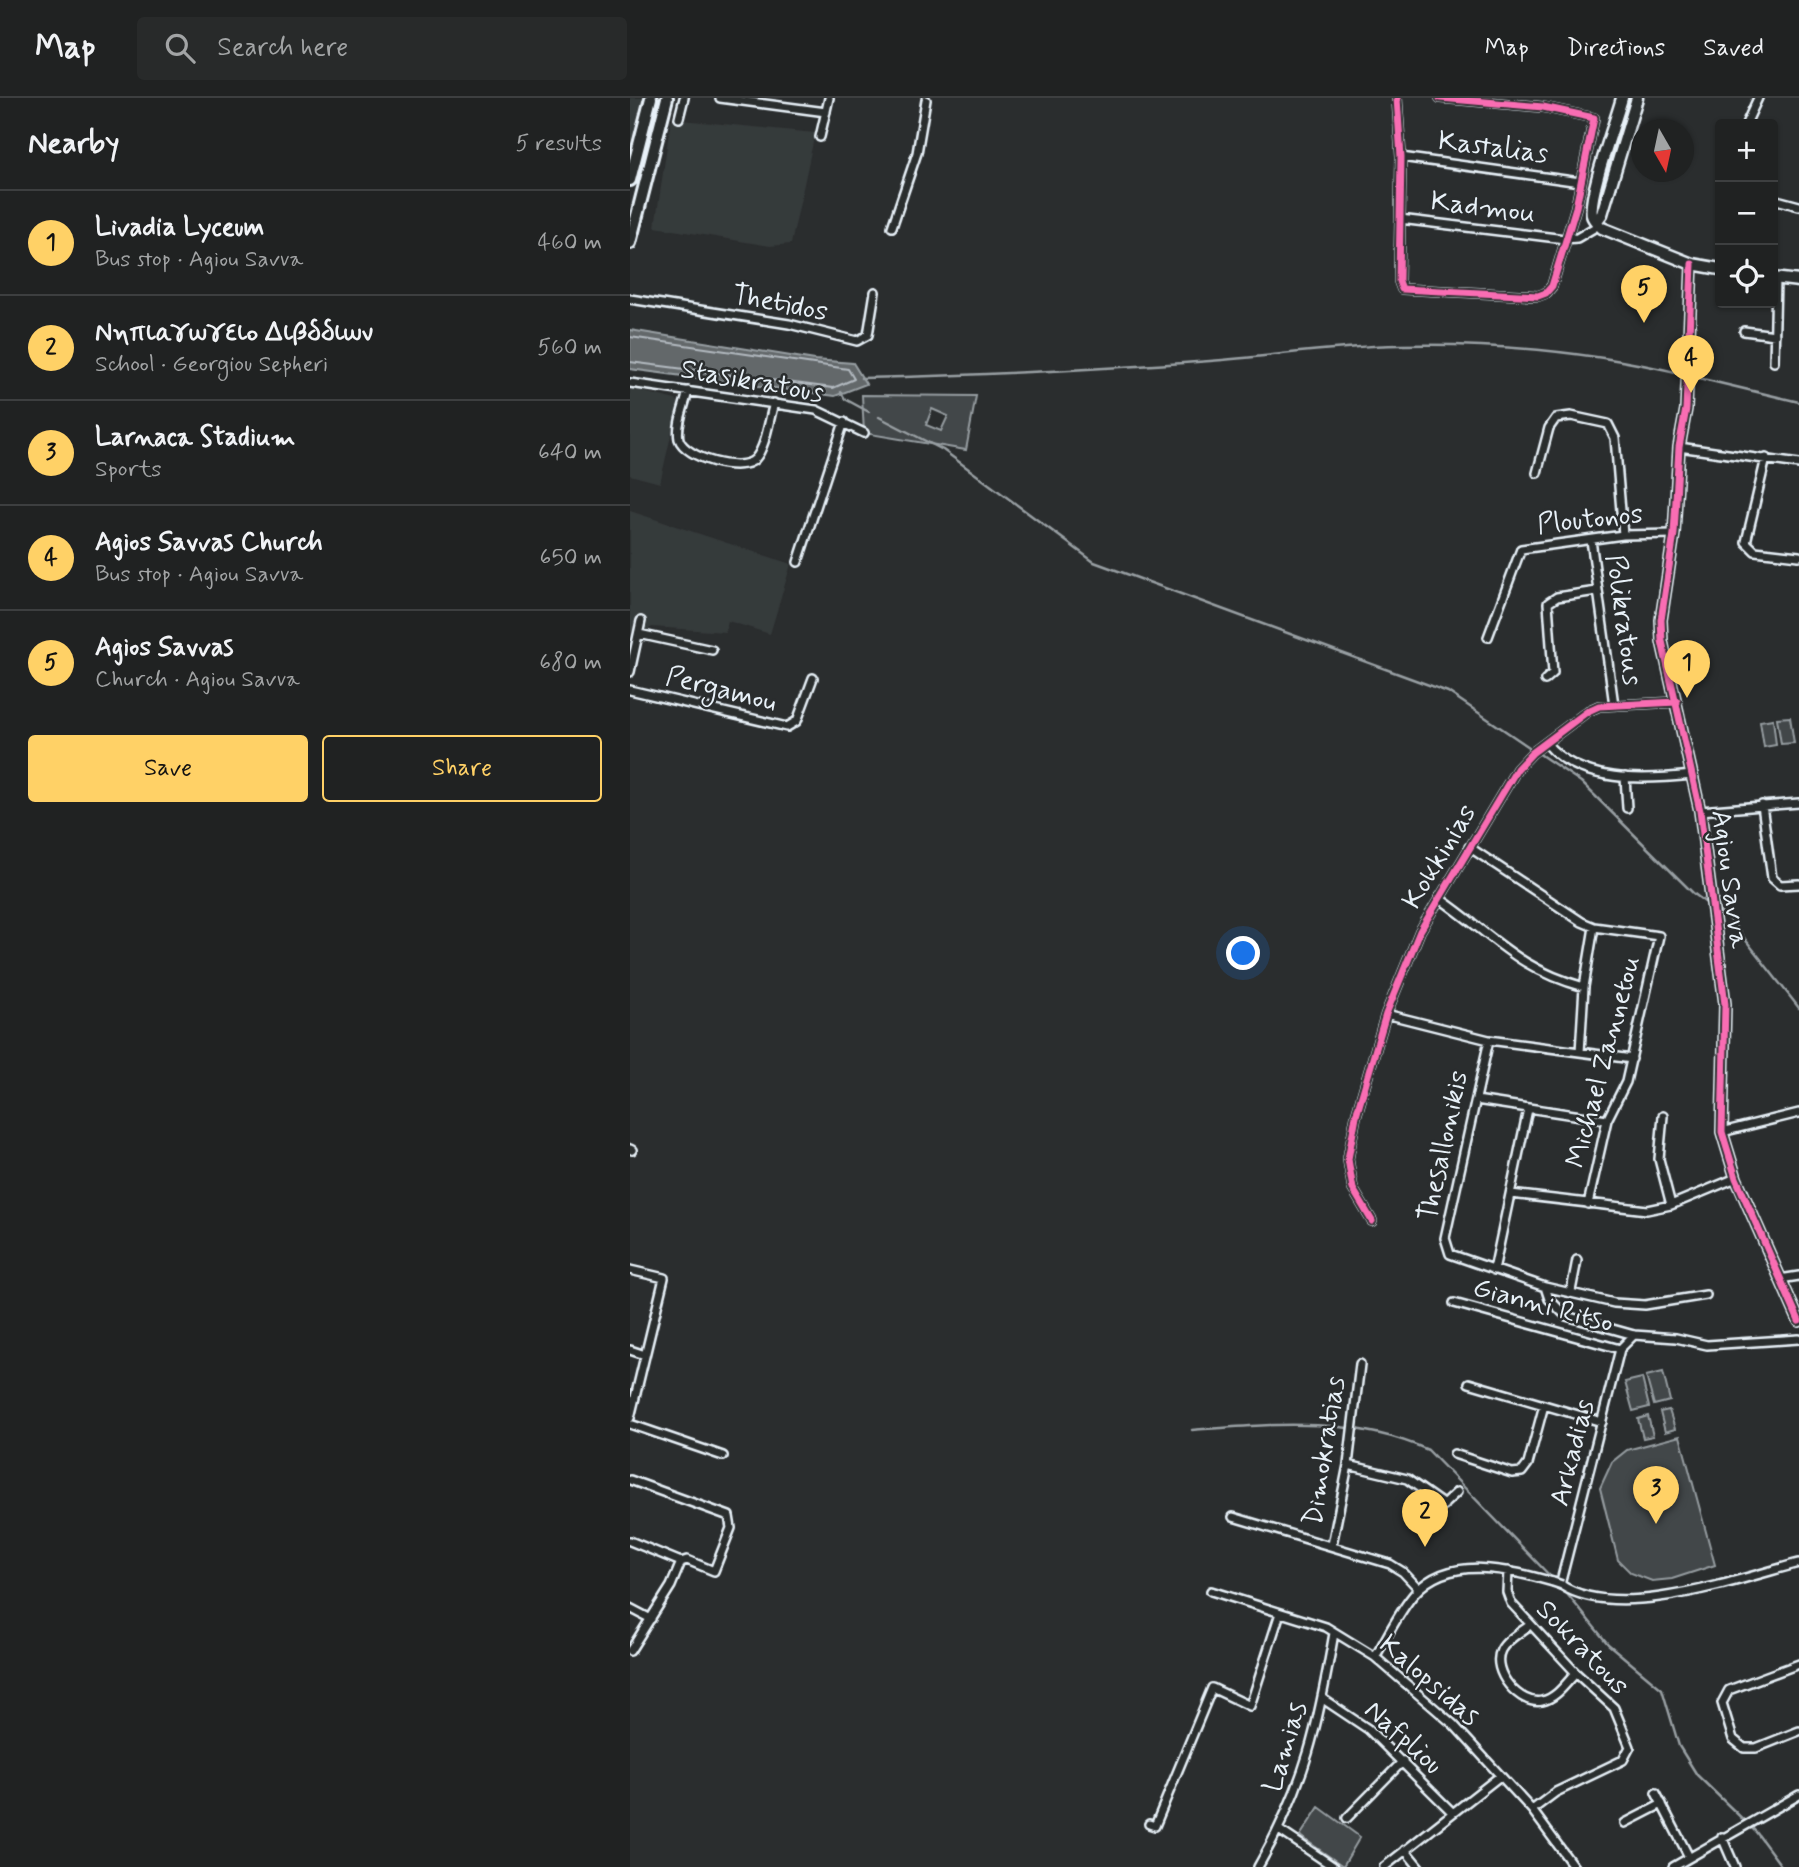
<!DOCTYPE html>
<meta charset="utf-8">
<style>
:root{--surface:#202222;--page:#282a2a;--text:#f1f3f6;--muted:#a2a4a5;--line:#3d3f40;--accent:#ffd166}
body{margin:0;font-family:Mynerve,sans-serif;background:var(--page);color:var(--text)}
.controls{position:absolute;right:21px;top:21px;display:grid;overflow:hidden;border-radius:7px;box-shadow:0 2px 5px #0004}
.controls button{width:63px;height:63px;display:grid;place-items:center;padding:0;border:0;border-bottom:2px solid var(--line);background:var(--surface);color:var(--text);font:35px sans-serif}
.compass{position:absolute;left:1001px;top:21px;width:63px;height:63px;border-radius:50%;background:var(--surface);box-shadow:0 2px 5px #0004;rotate:171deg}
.you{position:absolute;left:614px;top:856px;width:24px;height:24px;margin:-18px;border:5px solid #fff;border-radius:50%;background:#1a73e8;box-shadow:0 0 0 10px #1a73e833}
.badge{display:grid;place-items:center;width:46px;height:46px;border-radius:50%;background:var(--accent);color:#111;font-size:23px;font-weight:700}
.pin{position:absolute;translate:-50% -58px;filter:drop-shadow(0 2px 4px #0008)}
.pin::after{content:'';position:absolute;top:37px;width:24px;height:21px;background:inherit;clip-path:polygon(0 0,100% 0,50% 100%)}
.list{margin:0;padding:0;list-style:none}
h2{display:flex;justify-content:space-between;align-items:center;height:91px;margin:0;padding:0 28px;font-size:30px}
h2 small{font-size:23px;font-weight:400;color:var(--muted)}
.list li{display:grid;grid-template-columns:46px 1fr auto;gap:21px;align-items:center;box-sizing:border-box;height:105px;padding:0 28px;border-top:2px solid var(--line)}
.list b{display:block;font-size:26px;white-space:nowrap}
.list p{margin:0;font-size:23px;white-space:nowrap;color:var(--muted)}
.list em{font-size:23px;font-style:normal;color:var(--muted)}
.actions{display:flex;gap:14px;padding:21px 28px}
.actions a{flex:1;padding:16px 0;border:2px solid var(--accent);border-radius:7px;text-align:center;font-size:24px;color:var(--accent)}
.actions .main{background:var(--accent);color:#111}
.icon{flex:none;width:38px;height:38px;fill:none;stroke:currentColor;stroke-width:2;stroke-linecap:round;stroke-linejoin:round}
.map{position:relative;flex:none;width:1169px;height:1769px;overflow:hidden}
header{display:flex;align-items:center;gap:42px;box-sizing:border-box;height:98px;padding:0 35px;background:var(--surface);border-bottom:2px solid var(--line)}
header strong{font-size:33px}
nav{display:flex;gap:38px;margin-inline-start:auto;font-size:24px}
.search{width:490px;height:63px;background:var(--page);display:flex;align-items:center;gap:18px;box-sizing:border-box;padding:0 24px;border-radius:7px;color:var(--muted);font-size:26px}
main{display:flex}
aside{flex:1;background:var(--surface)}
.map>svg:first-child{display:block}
.built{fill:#363a3b}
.green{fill:#424648;stroke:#959ca0;stroke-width:2;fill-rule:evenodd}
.water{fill:#63686b;stroke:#989fa3;stroke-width:2}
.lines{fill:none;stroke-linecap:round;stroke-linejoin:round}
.shore{stroke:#b3bac0;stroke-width:2}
.stream{stroke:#989fa3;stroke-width:2.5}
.minor-casing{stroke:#e8f1f8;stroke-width:12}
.tertiary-casing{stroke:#e8f1f8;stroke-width:14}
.secondary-casing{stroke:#e8f1f8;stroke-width:15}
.primary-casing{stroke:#e8f1f8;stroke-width:16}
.minor{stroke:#2a2d2e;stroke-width:7}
.tertiary{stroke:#2a2d2e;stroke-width:9}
.secondary{stroke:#2a2d2e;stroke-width:10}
.primary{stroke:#2a2d2e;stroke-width:10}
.minor-bridge-casing{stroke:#e8f1f8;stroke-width:12;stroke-linecap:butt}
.minor-bridge{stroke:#2a2d2e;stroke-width:7}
.cycleway-casing{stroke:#2a2d2e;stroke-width:11}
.cycleway{stroke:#f96db3;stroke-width:7}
.labels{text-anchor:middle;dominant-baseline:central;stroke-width:5;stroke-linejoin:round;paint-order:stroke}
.street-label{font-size:28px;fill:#e8f1f8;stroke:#2a2d2e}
</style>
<header>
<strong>Map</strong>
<div class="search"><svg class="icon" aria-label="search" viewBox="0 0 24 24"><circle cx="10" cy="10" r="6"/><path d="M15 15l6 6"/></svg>Search here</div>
<nav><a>Map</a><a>Directions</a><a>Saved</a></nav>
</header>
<main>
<aside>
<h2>Nearby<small>5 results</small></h2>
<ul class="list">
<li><span class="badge">1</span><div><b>Livadia Lyceum</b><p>Bus stop · Agiou Savva</p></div><em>460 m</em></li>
<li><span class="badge">2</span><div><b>Νηπιαγωγειο Διβδδιων</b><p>School · Georgiou Sepheri</p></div><em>560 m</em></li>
<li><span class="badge">3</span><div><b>Larnaca Stadium</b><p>Sports</p></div><em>640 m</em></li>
<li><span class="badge">4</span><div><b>Agios Savvas Church</b><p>Bus stop · Agiou Savva</p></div><em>650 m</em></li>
<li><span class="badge">5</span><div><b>Agios Savvas</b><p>Church · Agiou Savva</p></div><em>680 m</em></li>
</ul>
<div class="actions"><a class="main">Save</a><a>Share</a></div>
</aside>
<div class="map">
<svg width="1169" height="1769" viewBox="0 0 1169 1769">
<rect width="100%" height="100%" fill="#2a2d2e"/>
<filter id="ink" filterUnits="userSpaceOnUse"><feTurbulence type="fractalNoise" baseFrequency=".0143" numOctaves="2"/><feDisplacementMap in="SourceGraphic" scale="14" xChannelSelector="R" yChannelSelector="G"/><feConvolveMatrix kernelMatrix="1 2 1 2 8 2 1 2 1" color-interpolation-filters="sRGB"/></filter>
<g filter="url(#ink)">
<!-- built -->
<path class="built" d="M0,0H21L8,49L0,48Z
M41,21L185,35L161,146L140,148L25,129Z
M0,290L49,303L30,385L0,377Z
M0,413L161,466L140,536L98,523L95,534L22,529L15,534L0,533Z"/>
<!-- green -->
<path class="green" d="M232,297L346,298L336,352L234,335ZM302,311L318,318L311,333L296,327Z
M1160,619L1164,645L1151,646L1147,620Z
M1143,621L1146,647L1134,649L1130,623Z
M1033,1274L1040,1303L1024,1307L1016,1278Z
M1012,1280L1019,1309L1003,1313L995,1284Z
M1039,1312L1045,1331L1035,1334L1030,1314Z
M1018,1318L1023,1338L1013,1340L1008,1321Z
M1050,1338L1085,1467L1042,1481L1022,1483L1001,1475L988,1462L970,1390L982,1364L997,1352Z
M689,1709L730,1739L713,1768L670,1738Z"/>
<!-- water -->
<path class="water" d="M0,232L185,262L223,265L236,286L205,298L0,271Z"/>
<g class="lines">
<!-- shore -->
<path class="shore" d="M0,239L218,271L224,281L203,290L0,264"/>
<!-- stream -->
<path class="stream" d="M1060,278L1169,304
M231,280C347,277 464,272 580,263C643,258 707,248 770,247C864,245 963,254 1054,276
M211,294L215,301L239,314
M249,319L313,352L464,464L818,594L902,651
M908,655L951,684L1063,795L1080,808
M1086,811L1100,822L1169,910
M562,1332C643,1326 722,1318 798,1352L923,1481
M933,1491L978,1546L1032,1591L1049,1648L1067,1677L1126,1734L1152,1769"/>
<!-- minor casing -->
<g class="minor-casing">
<path id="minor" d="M90,0L196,14
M767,0L771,59L769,183L772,191L908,198L916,195L922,188L946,109L964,20L913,9L810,0
M49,20L54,0
M1116,26L1128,0
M190,39L199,0
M771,59L950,84
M1143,101L1169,108
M770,121L935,141L947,140L969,127
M262,129L287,55L296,2
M0,201L159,226L227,243L238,237L245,194
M1114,233L1145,237
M1144,264L1146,181
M0,285L186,312L234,335
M58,293C55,307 46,327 49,341C55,360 111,376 125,361C136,349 139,321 144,305
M1049,349L1169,366
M1136,360L1116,444L1125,453L1169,458
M907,375L919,330L926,320L941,318L978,326L985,340L993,437
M961,442L984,607
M168,464L214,324
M9,536L82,552
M858,539L891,451L993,437L1044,436
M0,574L11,523
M915,582L923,575L918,505L927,499L967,493
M0,592L157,629L167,623L183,580
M916,645C950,686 1014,682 1063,677
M995,679L997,710
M1132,707L1142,780L1150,787L1169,786
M1070,713L1169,705
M839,749L952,824L964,829L1029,838L996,984L977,1022L958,1106
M809,800C864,838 886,870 954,889
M756,916L859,942L1002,961
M859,942L815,1140L820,1156L915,1189L984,1205L1015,1207L1076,1197
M950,954L954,889L964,829
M846,1002L977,1022
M1033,1018L1029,1061L1041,1107
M1092,1034L1169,1015
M0,1051L2,1052
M881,1096L1017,1112L1041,1107L1106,1080
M742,1123L723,1091L718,1061L726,1018L756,916L790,833L887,671L902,655L958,613L969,608L1047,604
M0,1172L34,1180L0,1320
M864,1172L898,1011
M1150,1181L1169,1178
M915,1189L919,1201L936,1218L1004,1237L1046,1240L1077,1247L1169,1241
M941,1193L947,1162
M824,1205L990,1251
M0,1252L15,1257
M839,1285L972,1324
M0,1326L93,1358
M824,1356L882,1375L892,1374L898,1366L914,1307
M718,1367L777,1381L814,1407
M0,1382L99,1418L101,1430L84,1473L57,1462L51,1464
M603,1419L760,1466L773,1474L789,1491
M796,1423L827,1394
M0,1443L51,1464L41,1488L0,1553
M702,1447L718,1367L730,1266
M878,1473L877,1494L881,1505L946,1575L984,1610L1000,1649L993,1662L926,1694L902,1712
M930,1487L990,1251L1004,1237
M931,1487C988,1524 1105,1482 1169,1465
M581,1493L696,1529L745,1559L824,1627L902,1712L944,1769
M0,1510L21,1521
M900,1527C891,1534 876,1542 871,1552C860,1573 890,1608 912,1603C927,1600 936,1585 946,1575
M745,1559C758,1538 769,1513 785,1495C820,1456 880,1472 923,1484
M1169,1566L1099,1592L1092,1605L1103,1641L1114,1650H1126L1169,1633
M693,1601L738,1631L822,1714
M1026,1695L1059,1759
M717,1720L773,1663
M995,1725L1032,1706
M519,1726L525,1728L582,1590L620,1608L650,1515
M649,1732L704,1769
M1092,1739L1105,1769
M775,1752L789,1769
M628,1769C676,1685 688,1628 704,1535
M754,1769L870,1678
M1043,1769L1169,1697"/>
</g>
<!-- tertiary casing -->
<g class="tertiary-casing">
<path id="tertiary" d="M1062,166L1056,311L1049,349L1044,436L1031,522L1032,543L1070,713L1095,906L1092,1034L1106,1080L1169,1223"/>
</g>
<!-- secondary casing -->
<g class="secondary-casing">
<path id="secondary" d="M992,0C986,23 958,97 962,117C963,122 968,126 972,130L1062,166L1090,171
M966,124L972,116L1007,0
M1143,180L1169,183"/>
</g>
<!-- primary casing -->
<g class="primary-casing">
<path id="primary" d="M0,82L21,0
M0,145L37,0"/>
</g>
<!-- minor -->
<use href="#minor" class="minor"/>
<!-- tertiary -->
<use href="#tertiary" class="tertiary"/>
<!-- secondary -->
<use href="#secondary" class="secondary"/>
<!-- primary -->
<use href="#primary" class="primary"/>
<!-- minor-bridge casing -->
<g class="minor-bridge-casing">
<path id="minor-bridge" d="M923,1484L932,1487"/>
</g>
<!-- minor-bridge -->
<use href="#minor-bridge" class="minor-bridge"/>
<!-- cycleway casing -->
<g class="cycleway-casing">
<path id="cycleway" d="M767,0L771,59L769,183L772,191L908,198L916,195L922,188L946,109L964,20L913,9L810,0
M1062,166L1056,311L1049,349L1044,436L1031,522L1032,543L1070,713L1095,906L1092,1034L1106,1080L1169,1223
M742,1123L723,1091L718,1061L726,1018L756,916L790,833L887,671L902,655L958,613L969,608L1047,604"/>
</g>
<!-- cycleway -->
<use href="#cycleway" class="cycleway"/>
</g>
</g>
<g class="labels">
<!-- street labels -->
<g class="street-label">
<text transform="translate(863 50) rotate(7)">Kastalias</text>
<text transform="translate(853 110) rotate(7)">Kadmou</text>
<text transform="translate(150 206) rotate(11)">Thetidos</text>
<text transform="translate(122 284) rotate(10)">Stasikratous</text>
<text transform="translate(960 422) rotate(-6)">Ploutonos</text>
<text transform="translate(993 522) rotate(82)">Polikratous</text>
<text transform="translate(91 592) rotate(14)">Pergamou</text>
<text transform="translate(810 759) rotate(-59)">Kokkinias</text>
<text transform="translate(1099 781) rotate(82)">Agiou Savva</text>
<text transform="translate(974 964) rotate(-75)">Michael Zannetou</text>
<text transform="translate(814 1048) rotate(-78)">Thesallonikis</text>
<text transform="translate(913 1208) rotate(15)">Gianni Ritso</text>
<text transform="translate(695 1353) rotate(-81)">Dimokratias</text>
<text transform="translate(943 1355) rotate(-76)">Arkadias</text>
<text transform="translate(952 1550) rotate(46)">Sokratous</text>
<text transform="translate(799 1583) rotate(41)">Kalopsidas</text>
<text transform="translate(773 1640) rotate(42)">Nafpliou</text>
<text transform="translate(656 1649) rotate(-73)">Lamias</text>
</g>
</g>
</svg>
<div class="controls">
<button>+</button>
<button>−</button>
<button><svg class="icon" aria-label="locate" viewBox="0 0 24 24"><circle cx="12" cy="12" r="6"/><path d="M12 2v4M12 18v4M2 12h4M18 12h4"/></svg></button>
</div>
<svg class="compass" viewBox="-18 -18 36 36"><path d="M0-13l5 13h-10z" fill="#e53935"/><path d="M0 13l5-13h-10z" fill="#a2a4a5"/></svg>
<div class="you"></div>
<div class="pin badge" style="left:1057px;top:600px">1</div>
<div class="pin badge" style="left:795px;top:1449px">2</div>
<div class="pin badge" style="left:1026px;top:1426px">3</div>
<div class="pin badge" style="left:1061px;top:295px">4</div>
<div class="pin badge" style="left:1014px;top:225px">5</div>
</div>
</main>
